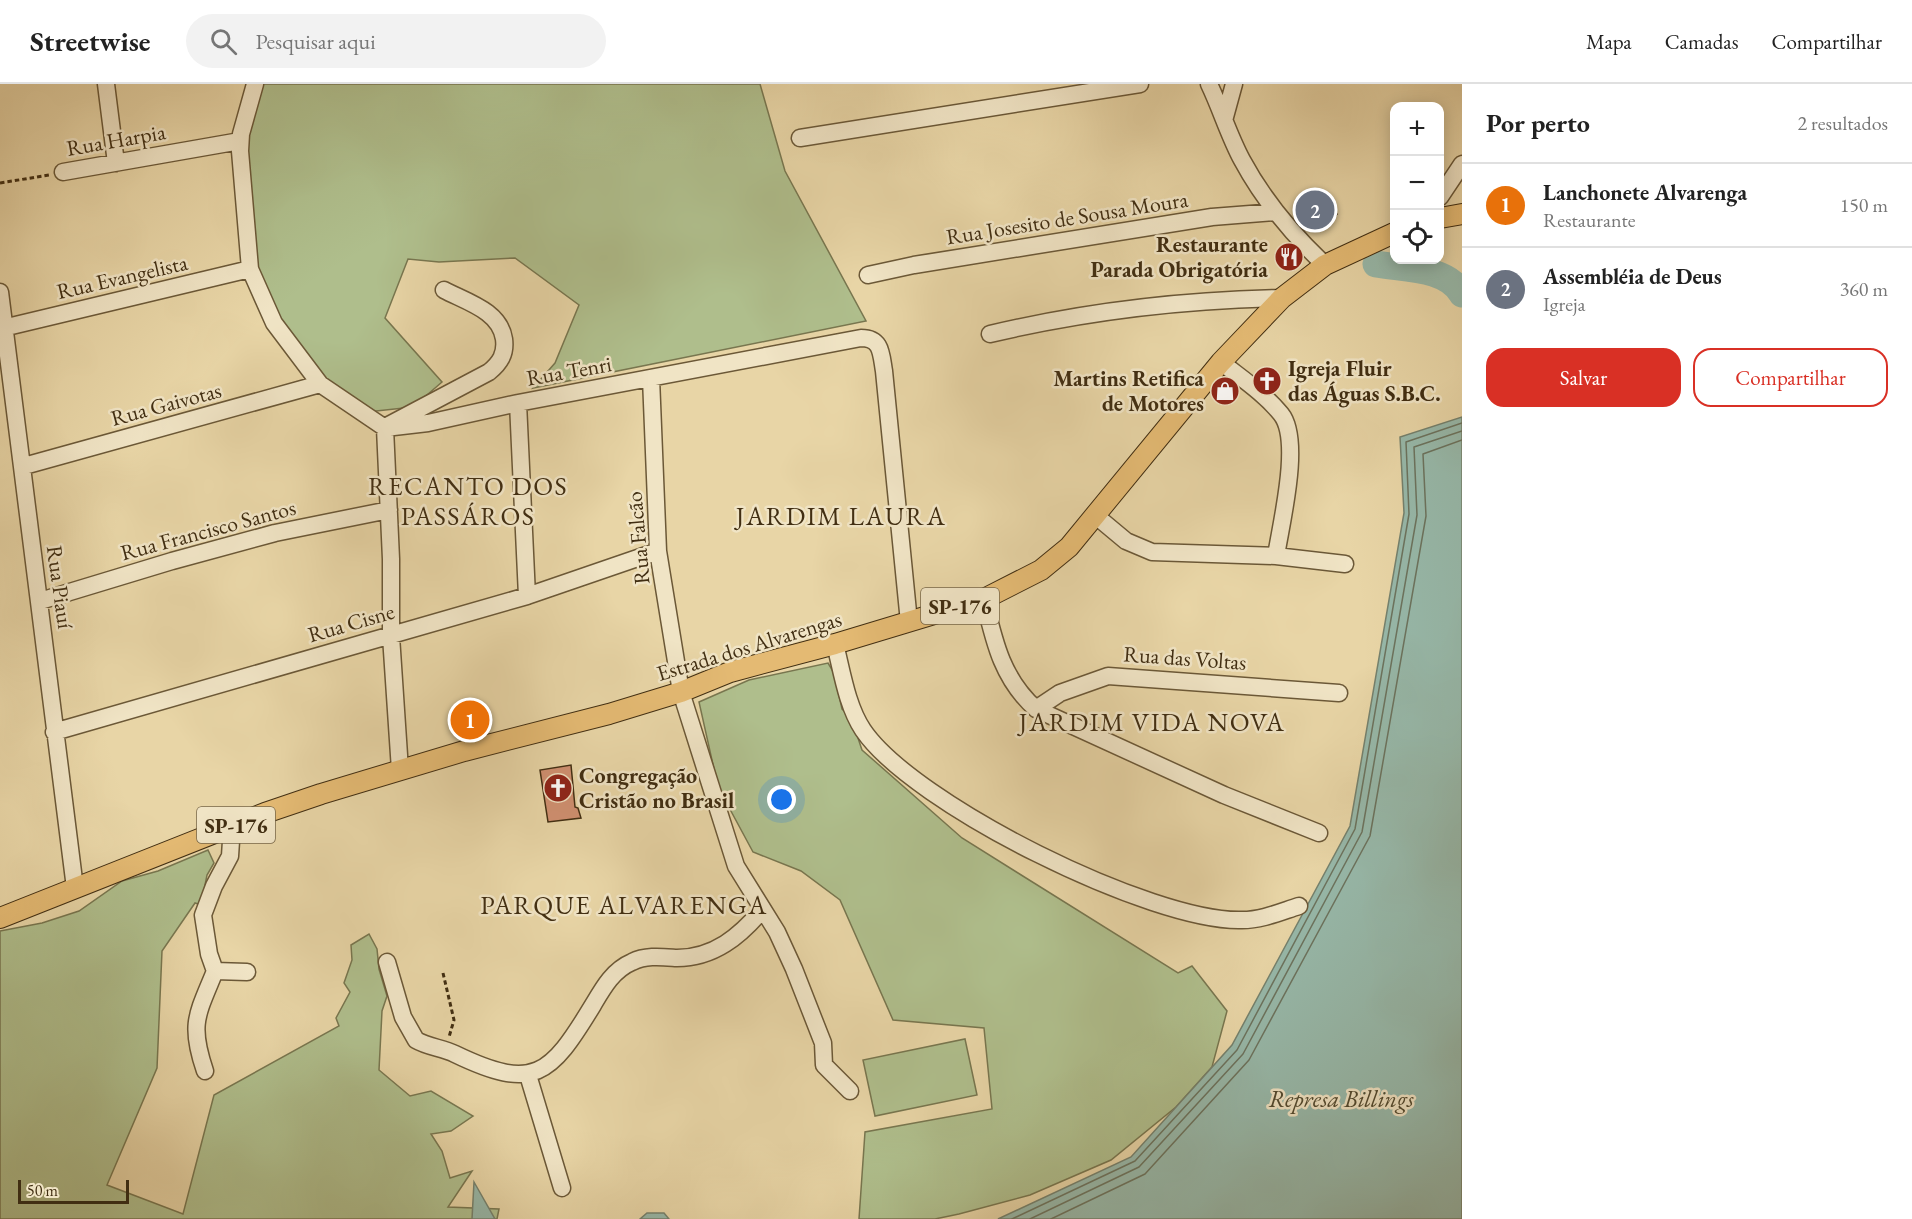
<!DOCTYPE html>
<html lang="pt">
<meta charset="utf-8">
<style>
:root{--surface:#fff;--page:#f2f2f2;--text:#222;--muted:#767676;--line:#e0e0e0;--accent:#d93025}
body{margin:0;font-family:"EB Garamond",serif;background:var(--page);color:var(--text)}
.controls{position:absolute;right:18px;top:18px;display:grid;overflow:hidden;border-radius:12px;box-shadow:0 3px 15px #0003}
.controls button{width:54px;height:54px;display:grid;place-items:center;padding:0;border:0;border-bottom:2px solid var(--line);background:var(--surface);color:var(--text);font:30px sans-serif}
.scale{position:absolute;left:18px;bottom:15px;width:111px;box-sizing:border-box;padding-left:6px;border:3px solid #412e12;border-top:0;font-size:16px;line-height:21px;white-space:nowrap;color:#412e12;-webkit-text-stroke:4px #f0e4c5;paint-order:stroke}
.you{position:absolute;left:782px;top:716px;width:21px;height:21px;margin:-15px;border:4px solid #fff;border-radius:50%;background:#1a73e8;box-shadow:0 0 0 9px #1a73e833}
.badge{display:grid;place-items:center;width:39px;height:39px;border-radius:50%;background:var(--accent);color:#fff;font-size:20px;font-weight:700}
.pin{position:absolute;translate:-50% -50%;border:3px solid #fff;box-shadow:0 2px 6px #0006}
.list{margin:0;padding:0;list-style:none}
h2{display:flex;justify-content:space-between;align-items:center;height:78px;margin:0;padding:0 24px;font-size:26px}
h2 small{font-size:20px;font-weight:400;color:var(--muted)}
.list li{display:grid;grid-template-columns:39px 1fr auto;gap:18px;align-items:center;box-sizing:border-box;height:84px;padding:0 24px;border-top:2px solid var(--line)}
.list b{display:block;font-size:22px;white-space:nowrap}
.list p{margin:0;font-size:20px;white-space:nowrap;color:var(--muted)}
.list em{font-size:20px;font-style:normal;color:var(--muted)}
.actions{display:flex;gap:12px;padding:18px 24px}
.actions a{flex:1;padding:14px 0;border:2px solid var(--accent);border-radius:18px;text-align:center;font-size:21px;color:var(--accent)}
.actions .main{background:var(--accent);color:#fff}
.icon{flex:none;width:33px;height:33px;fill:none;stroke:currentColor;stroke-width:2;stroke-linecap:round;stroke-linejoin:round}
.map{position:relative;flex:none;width:1462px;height:1135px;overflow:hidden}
header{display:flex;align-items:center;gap:36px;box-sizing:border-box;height:84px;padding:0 30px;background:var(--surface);border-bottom:2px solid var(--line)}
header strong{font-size:28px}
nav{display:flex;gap:33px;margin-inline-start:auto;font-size:21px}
.search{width:420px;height:54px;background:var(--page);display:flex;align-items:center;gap:15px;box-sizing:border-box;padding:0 21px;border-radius:33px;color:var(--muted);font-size:22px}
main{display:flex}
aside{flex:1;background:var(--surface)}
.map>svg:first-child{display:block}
.green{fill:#afbe8c;stroke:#78764f;stroke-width:1.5}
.water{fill:#97b8a9;stroke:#75816d;stroke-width:1.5}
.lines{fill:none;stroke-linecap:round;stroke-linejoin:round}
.shore{stroke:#6c735e;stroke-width:1.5}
.river{stroke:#97b8a9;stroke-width:27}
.building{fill:#d09071;stroke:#412e12;stroke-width:1.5}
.minor-casing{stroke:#6b5837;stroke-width:19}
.major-casing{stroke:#412e12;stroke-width:22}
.path{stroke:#412e12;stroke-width:3;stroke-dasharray:4.5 3;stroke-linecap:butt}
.minor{stroke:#f0e4c5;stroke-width:16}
.major{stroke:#e4ba73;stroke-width:20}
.labels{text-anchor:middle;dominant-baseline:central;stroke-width:5;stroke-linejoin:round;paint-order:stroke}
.shield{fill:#f0e4c5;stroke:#766548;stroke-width:1.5}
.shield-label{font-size:21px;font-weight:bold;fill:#412e12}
.street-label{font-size:22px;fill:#412e12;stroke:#f0e4c5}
.poi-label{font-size:22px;font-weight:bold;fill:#412e12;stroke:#f0e4c5;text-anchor:end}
.water-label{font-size:24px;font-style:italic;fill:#524a30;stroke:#f0e4c5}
.quarter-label{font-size:26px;letter-spacing:1.5px;fill:#412e12;stroke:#f0e4c5}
</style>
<header>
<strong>Streetwise</strong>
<div class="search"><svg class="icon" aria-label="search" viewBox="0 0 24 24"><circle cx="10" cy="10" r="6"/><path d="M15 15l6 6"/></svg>Pesquisar aqui</div>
<nav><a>Mapa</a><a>Camadas</a><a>Compartilhar</a></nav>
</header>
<main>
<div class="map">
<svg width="1462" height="1135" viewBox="0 0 1462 1135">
<rect width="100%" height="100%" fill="#e8d5a6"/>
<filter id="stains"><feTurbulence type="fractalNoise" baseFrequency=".00333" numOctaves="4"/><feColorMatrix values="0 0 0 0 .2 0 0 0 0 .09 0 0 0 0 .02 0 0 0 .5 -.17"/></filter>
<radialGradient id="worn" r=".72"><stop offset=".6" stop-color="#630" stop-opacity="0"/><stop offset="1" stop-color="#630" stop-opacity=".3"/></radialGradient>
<!-- green -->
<path class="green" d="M261,0H760L785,87L866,237L533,304L555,279L579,221L515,174L439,178L408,175L385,234L442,298L413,323L367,328L323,297L272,226L254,183L245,54Z
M828,579L834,589L842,625L851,633L862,666L962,754L1178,889L1192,882L1227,927L1212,983L1176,1023L1111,1076L1030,1111L959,1130L935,1135H859L865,1048L992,1025L984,944L893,936L840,816L801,787L753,768L718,703L699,618L749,596Z
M208,766L214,779L207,791L201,821L195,819L162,867L157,984L107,1101L183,1130L214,1011L339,942L336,934L350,908L344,899L352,876L351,861L369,850L377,865L379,885L387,912L382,927L379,986L410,1012L431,1007L473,1032L451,1047L431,1050L442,1067L450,1094L472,1087L448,1123L499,1125L497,1135H0V847L42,839L79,827L122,797L158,787Z
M965,955L977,1011L875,1032L863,976Z"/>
<!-- water -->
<path class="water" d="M1462,333V1135H998L1131,1073L1232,961L1350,742L1404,429L1400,353Z
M474,1098L495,1135H472Z
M647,1129H664L669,1135H640Z"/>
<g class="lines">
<!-- shore -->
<path class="shore" d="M1012,1135L1135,1077L1237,966L1355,745L1409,430L1406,358L1462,339
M1030,1135L1139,1083L1243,970L1362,748L1417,431L1414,363L1462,347
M1051,1135L1145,1090L1249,976L1370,752L1426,432L1423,370L1462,356"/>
<!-- river -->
<path class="river" d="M1376,180C1404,185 1447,183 1462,210"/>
</g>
<!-- building -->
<path class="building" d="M1310,107L1337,130L1326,141L1311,130L1306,135L1294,123Z
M571,681L575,723L578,724L581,734L548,738L540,686Z"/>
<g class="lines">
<!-- minor casing -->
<g class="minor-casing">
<path id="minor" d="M106,0L116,79
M255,0L241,50L240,67L250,185L274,239L320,300L385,344L428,339L518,319L861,254C882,254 881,270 884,287L909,538
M1209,0C1221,25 1229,52 1242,76C1264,117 1292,150 1325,181
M1225,33L1234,0
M800,54L1140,0
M63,88L240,57
M1440,113L1462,80
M868,191L914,181L1212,133L1275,128
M0,208L75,804
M3,244L250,185
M990,250C1087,227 1182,216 1282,214
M1221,278C1241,294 1265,310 1281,330C1302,356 1281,439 1276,472
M651,294L658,467L681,608L736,782L777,848L794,885L823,959L824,981L850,1007
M518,319L527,512
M385,343L489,288C500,279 506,270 504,255C500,227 467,218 444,206
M385,344L391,475V552L400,686
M24,382L320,300
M1096,432L1126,457L1152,468L1276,472L1345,480
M984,515C994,557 1002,595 1036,625L1224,711L1319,749
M40,517L172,477L275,449L389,426
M835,560C842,588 847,622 863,646C913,720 1153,839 1242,836C1262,836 1280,828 1299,822
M1036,625L1060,609L1108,592L1339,609
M54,648L527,512L658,467
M232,742L230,772L214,802L203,831L209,870L215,887L247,888
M387,878L403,933L416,956C428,963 443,964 455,970C534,1008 550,992 593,921C603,904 613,886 632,878C646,871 662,873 677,874C714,874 740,852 762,826
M205,987C189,940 197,931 215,887
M528,991L562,1104"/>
</g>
<!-- major casing -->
<g class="major-casing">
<path id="major" d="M1440,134L1462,130
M0,834L265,729L321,710L464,667L609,630L681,608L730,588L835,560L984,515L1041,486L1069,463L1221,278L1282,214L1325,181L1394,149"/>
</g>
<!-- path -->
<path class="path" d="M0,99L49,91
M443,889L454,936L449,953"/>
<!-- minor -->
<use href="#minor" class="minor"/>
<!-- major -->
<use href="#major" class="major"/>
</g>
<!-- icons -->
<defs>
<g id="restaurant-disc" transform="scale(1.5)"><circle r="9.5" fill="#8f2418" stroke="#f0e4c5"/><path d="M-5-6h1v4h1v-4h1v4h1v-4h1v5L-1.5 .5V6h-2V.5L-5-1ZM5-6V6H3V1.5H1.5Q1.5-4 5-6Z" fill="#fff"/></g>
<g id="church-disc" transform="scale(1.5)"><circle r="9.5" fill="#8f2418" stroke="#f0e4c5"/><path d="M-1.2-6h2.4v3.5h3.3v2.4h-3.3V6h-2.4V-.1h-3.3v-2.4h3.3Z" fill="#fff"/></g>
<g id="shop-disc" transform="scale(1.5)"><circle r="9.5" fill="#8f2418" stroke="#f0e4c5"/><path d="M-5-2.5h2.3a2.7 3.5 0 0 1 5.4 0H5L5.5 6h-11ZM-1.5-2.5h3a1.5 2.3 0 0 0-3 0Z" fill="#fff"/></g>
</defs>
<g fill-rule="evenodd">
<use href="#restaurant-disc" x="1289" y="173"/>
<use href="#church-disc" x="1267" y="297"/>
<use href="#shop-disc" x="1225" y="307"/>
<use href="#church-disc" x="558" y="704"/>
</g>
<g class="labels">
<!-- shield labels -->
<g class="shield">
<rect x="921" y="504" width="78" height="36" rx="4.5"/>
<rect x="197" y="723" width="78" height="36" rx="4.5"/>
</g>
<g class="shield-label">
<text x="960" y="522">SP-176</text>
<text x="236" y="741">SP-176</text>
</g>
<!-- street labels -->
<g class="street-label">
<text transform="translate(116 56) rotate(-10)">Rua Harpia</text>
<text transform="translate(1067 134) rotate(-9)">Rua Josesito de Sousa Moura</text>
<text transform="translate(122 193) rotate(-13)">Rua Evangelista</text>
<text transform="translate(569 287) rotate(-10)">Rua Tenri</text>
<text transform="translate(166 320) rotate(-15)">Rua Gaivotas</text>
<text transform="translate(208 446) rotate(-15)">Rua Francisco Santos</text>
<text transform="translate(638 454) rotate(-95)">Rua Falcão</text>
<text transform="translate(60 503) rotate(82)">Rua Piauí</text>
<text transform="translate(351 539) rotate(-16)">Rua Cisne</text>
<text transform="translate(749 562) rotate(-17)">Estrada dos Alvarengas</text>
<text transform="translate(1185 574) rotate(4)">Rua das Voltas</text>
</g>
<!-- poi labels -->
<g class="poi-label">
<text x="1268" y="160">Restaurante<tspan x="1268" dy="25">Parada Obrigatória</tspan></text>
<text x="1288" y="284" text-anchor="start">Igreja Fluir<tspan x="1288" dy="25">das Águas S.B.C.</tspan></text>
<text x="1204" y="294">Martins Retifica<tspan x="1204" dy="25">de Motores</tspan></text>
<text x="579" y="691" text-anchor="start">Congregação<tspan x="579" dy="25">Cristão no Brasil</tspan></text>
</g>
<!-- water labels -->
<g class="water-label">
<text x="1341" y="1014">Represa Billings</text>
</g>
<!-- quarter labels -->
<g class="quarter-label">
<text x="468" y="402">RECANTO DOS<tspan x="468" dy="30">PASSÁROS</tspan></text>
<text x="841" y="432">JARDIM LAURA</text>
<text x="1152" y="638">JARDIM VIDA NOVA</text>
<text x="624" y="821">PARQUE ALVARENGA</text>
</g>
</g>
<rect width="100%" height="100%" filter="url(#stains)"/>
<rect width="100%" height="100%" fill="url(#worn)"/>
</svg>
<div class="controls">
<button>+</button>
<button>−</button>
<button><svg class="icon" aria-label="locate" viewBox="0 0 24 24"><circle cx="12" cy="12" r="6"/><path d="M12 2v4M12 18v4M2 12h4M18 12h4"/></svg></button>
</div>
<div class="scale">50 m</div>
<div class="you"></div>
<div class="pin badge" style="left:470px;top:636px;background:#e8710a">1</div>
<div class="pin badge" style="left:1315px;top:126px;background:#6b7280">2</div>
</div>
<aside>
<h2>Por perto<small>2 resultados</small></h2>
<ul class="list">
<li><span class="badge" style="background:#e8710a">1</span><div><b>Lanchonete Alvarenga</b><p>Restaurante</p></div><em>150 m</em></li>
<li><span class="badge" style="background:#6b7280">2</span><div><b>Assembléia de Deus</b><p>Igreja</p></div><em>360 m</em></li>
</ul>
<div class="actions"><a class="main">Salvar</a><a>Compartilhar</a></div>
</aside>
</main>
